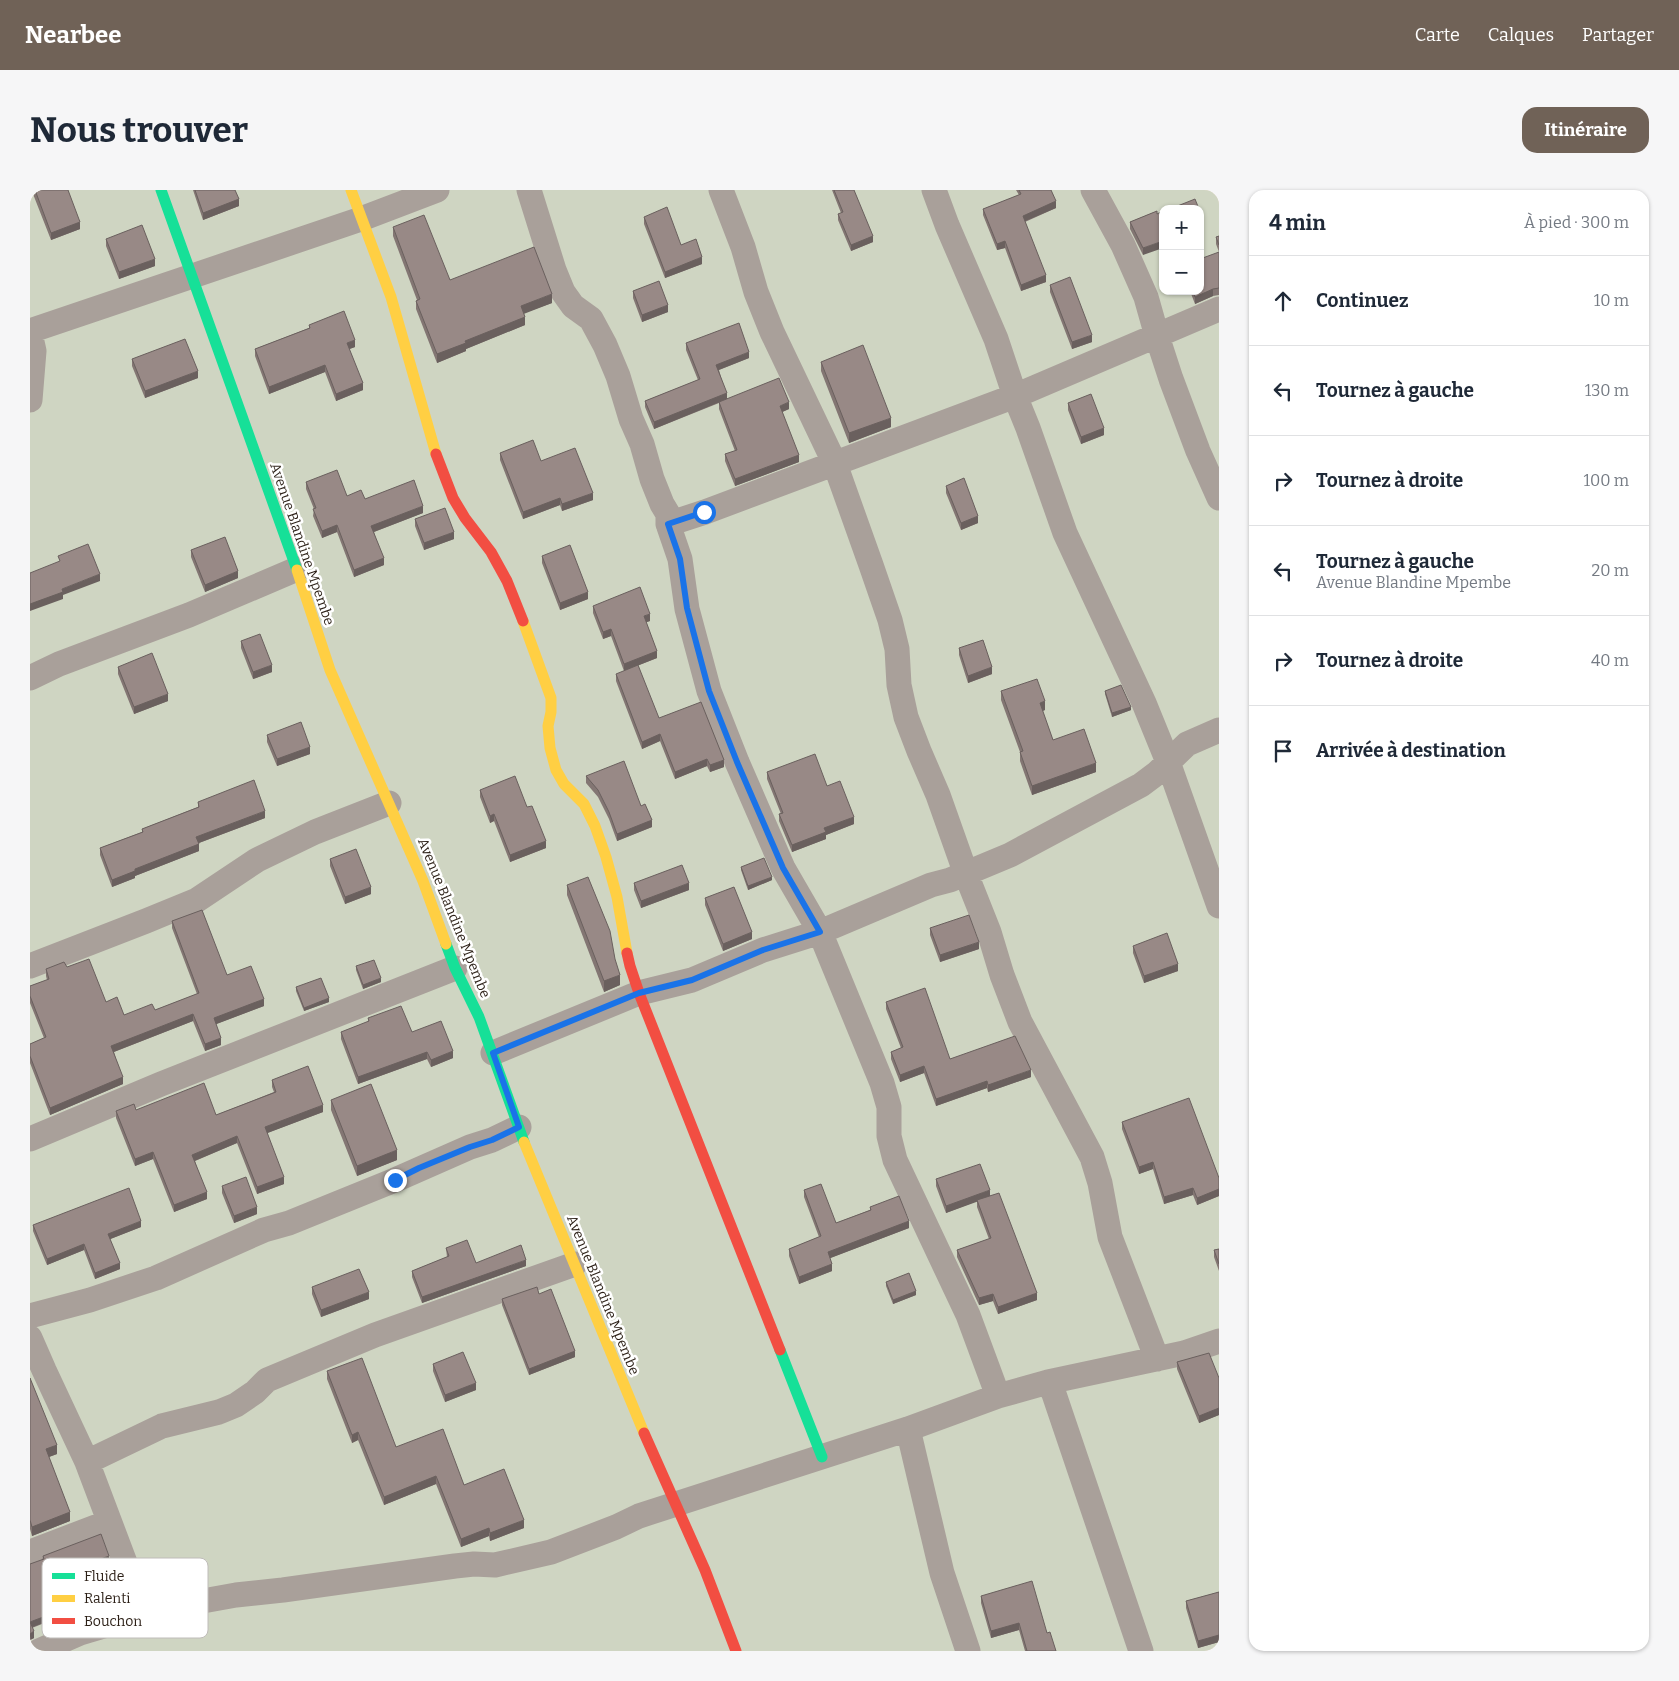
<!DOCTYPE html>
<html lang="fr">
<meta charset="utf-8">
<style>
:root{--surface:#fff;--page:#f6f6f7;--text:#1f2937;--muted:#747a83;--line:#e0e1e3;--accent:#706257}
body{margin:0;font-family:Bitter,serif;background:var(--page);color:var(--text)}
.controls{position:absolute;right:15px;top:15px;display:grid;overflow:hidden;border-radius:10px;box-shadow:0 1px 4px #0004}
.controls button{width:45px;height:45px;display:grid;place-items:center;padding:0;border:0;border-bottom:1px solid var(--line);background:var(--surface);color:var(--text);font:25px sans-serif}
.stop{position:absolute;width:15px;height:15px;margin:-11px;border:4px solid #1a73e8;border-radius:50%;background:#fff}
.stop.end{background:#1a73e8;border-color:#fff;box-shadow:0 1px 5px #0008}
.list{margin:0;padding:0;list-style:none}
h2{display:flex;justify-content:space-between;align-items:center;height:65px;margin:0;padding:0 20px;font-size:21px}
h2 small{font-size:16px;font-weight:400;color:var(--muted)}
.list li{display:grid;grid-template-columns:32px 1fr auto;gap:15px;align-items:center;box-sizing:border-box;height:90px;padding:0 20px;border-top:1px solid var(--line)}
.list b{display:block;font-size:19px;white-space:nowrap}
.list p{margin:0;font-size:16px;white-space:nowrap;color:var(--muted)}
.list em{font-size:16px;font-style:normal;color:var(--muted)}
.icon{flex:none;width:28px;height:28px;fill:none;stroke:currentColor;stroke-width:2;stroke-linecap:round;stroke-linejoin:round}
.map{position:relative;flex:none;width:1189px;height:1461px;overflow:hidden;border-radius:15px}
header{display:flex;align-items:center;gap:30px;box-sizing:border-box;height:70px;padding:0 25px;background:var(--accent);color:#fff}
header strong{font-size:24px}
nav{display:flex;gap:28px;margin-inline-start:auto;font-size:18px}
.intro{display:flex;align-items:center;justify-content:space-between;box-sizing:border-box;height:120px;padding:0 30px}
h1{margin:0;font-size:35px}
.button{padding:12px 22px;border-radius:15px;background:var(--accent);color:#fff;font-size:18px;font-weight:700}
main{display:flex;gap:30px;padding:0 30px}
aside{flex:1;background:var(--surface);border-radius:15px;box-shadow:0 1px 4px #0004}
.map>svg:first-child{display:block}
.green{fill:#cfd5c2;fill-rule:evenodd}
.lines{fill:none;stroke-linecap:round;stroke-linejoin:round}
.street{stroke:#a9a09a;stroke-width:25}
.fast{stroke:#16e098;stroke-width:11}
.slow{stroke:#ffcf43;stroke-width:11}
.jam{stroke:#f24e42;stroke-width:11}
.wall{fill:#837673}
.shaded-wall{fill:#6a605e}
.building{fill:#988986;stroke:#6a605e}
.route{stroke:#1a73e8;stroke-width:6}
.labels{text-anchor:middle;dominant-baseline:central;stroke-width:5;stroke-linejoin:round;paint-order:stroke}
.street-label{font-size:14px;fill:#2b1f16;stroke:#fff}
.key{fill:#fff;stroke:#bfbcb9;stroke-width:1}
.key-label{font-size:14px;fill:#2b1f16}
</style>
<header>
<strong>Nearbee</strong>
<nav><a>Carte</a><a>Calques</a><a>Partager</a></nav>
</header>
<div class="intro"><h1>Nous trouver</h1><a class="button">Itinéraire</a></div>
<main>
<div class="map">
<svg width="1189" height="1461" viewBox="0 0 1189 1461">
<rect width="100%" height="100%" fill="#f0ded1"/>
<!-- green -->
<path class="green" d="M0,0H1189V1461H0ZM1133,19H1170V101H1133Z"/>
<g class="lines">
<!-- street -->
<path class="street" d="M499,0L524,80L533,102L543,116L561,129L575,155L588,186L601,229L612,254L622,289L632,314L638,324V334L675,322L985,206L1189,119
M691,0L713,57L726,102L742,142L805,274L841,375L860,430L867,459L869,495L876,527L889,561L908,605L936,684L959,742L972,785L990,832L1062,967L1070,993L1080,1047L1127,1169
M904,0L917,35L966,149L985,206L998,238L1035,343L1114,513L1138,572L1189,716
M1063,0L1093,55L1116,107L1127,146L1141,189L1168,261L1189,308
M0,141L331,29L407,0
M0,143L4,161L0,210
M638,334L650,369L657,419L679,501L707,572L753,678L790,742L852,893L859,917V946L865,970L938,1125L968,1206
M0,488L29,474L159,425L267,379
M0,776L116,731L167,710L227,670L285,642L359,613
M463,863L609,803L662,790L733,760L790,742L901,695L920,690L980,665L1111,595L1127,583L1157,554L1189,540
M0,949L131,894L425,778
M0,1126L60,1110L126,1088L234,1040L259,1033L365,990L440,957L462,950L489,937
M0,1148L14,1180L57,1272L114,1423
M1018,1192L1024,1204L1111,1461
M878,1239L912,1383L938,1461
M57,1272L132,1236L189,1222L206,1215L225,1202L237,1190L345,1145L545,1074
M0,1362L79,1332
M9,1461L50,1443L134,1418L206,1405L253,1400L425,1376L444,1374L465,1375L521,1362L586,1337L609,1326L878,1239L968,1206L1018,1192L1154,1163L1189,1151"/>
<!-- fast -->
<path class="fast" d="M131,0L267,380
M416,754L425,778L449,827L494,952
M750,1160L792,1267"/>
<!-- slow -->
<path class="slow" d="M321,0L361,107L406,264
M267,380L300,480L393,691L416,754
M493,431L521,508V522L518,536L520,558L526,580L534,594L554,614L565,636L576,667L587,707L597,763
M494,952L614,1243"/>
<!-- jam -->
<path class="jam" d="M406,264L423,308L435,328L461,362L477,391L493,431
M597,763L600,776L609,803L750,1160
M614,1243L675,1380L706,1461"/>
</g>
<!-- wall -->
<path class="wall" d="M3,0H38L50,39L21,50L3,4Z
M163,0H205L209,16L173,30Z
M802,0H824L843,52L821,61L808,30V24L811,23Z
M986,0H1021L1026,18L995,32L1016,92L991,101L975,58L967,60L953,25V19L989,5Z
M1127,21L1113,65L1100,39V32Z
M614,27L672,74L635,88L614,34Z
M363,37L420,90L522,113L494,123L495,135L436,159V161L407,173L386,119V111L387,110L363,46Z
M1189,46V105L1183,106L1165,114L1160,101H1170L1189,62L1186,54V47Z
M76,49L125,76L89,89L76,56Z
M1020,95L1062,152L1042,159L1020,102Z
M603,101L638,122L612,132L603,108Z
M279,135L325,157L319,159L333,200L306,211L295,182L239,204L225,166V159L279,138Z
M656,153L719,168L689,180L697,209L759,219L752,222L769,272L705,296L695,271V264L705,261L689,219V213L624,239L615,217V211L668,190L656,160Z
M102,169L168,188L115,208L102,176Z
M791,172L861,237L819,253L791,181Z
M1038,213L1074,245L1051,254L1038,220Z
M470,263L511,271L563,310L532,321L530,315L493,329L470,270Z
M276,292L317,306L393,323L344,342L354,375L324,387L307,342L292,348L283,326L284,319L276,299Z
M916,296L948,333L931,340L916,303Z
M385,329L424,349L394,360L385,336Z
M161,360L208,388L175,402L161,367Z
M512,366L558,409L530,420L512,373Z
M563,416L620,431L616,432L627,468L594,481L581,446L573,449L563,423Z
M211,451L242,482L223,489L211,458Z
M929,458L962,484L938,493L929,465Z
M88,477L138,511L104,524L88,484Z
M586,484L629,528L694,577L680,582L677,576L645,589L630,551L612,559L586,491Z
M971,501L1015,520L1012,521L1023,550L1066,582L1002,605L990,571V562L971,510Z
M1075,501L1101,520L1082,527L1075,504Z
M237,545L280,564L247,576L237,552Z
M737,582L797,596L824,634L796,645V649L762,662L749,631V624H751L737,589Z
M556,586L611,616L622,637L587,651L579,629L568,607L556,593Z
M450,600L497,617L516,658L480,672L464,631L460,633L450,607Z
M168,612L235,628L169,653V661L105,686V688L82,697L70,665V658L112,642V639L168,617Z
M300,669L341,704L315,714L300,676Z
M711,677L742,690L718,700L711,680Z
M604,693L659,700L611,718L604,700Z
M537,695L590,795L574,802L537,705Z
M675,708L722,749L693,761L675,715Z
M142,731L197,785L234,816L186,834L191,855L175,861L163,831L84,862L93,894L20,925L0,873V854L14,848L0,813V796L17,790L16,786V779L37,777L76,812L94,825L125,820L167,804L142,738Z
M900,738L949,759L910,772L900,745Z
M1103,756L1148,781L1114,793L1103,763Z
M326,776L351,792L333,799L326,780Z
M266,797L299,812L274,821L266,801Z
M856,812L920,869L1001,887L958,902L957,898L906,916L894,883L870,892L861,869V862L871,858L856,819Z
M338,828L382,842L423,868L401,877L397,869L328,894L311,849V842L338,832Z
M242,890L293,922L237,943L254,994L227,1004L207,953L165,971L177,1009L144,1022L123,969L105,976L86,928V921L106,920L186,925L244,902L242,897Z
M301,910L367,970L327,986L301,920Z
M1092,932L1189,988V1006L1167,1015L1163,1005L1134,1014L1123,979L1109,984L1092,939Z
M906,989L960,1006L1007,1110L968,1124L963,1111L949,1115L927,1067V1060L959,1049L947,1017V1011L916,1023L906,996Z
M192,996L227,1024L204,1033L192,1003Z
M774,1000L806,1033L840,1020V1017L879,1038L800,1068L802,1081L769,1094L759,1066V1059L789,1047L774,1007Z
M3,1035L111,1037L80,1049L90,1079L65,1089L54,1060L17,1075L3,1041Z
M416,1058L446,1073L496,1076L392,1113L382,1087V1081L417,1067Z
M1189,1059V1081L1184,1067V1060Z
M856,1092L886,1105L863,1114L856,1096Z
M282,1097L339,1109L291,1127L282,1104Z
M509,1104L545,1167L499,1185L472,1115V1109Z
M1147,1172L1189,1188V1225L1169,1233L1147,1179Z
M403,1174L446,1200L415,1212L403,1181Z
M297,1181L366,1257L434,1295L494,1338L460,1351L459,1346L431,1357L406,1294L354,1315L328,1250L322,1253L297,1189Z
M0,1188L27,1264L19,1267L40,1331L2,1346L0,1339Z
M13,1366L79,1372L70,1376L84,1418L40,1432L37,1424L2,1438L4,1448L0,1450Z
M1189,1402V1452L1168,1458L1156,1418V1411Z
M951,1406L1017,1443L1026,1461H995L989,1440L961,1448L951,1413Z"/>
<!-- shaded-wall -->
<path class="shaded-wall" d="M209,9V16L173,30V23Z
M1026,11V18L993,32V26Z
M1173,30V37L1170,38V31Z
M50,32V39L21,50V43Z
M843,46V52L821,61V55Z
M975,51V58L967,60V54Z
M1133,51V58L1113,65V58Z
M672,67V74L635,88V82Z
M125,69V76L89,89V82Z
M1016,85V92L991,101V95Z
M1183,99V106L1165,114V107Z
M522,104V113L491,125V116Z
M638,115V122L612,132V125Z
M495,127V135L436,159V161L407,173V164L435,151Z
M1062,145V152L1042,159V152Z
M325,150V157L317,160V153Z
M719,162V168L686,181V175Z
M295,175V182L239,204V197Z
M168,181V188L115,208V201Z
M333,193V200L306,211V204Z
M697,203V209L624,239V232Z
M759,212V219L750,223V216Z
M861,228V237L819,253V243Z
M1074,238V245L1051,254V247Z
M769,265V272L705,296V289Z
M563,303V310L532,321V314Z
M530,308V315L493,329V322Z
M393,316V323L341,343V336Z
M948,326V333L931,340V333Z
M307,335V342L292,348V341Z
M424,342V349L394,360V353Z
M354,368V375L324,387V380Z
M208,381V388L175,402V395Z
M70,384V391L33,405V409L0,421V414L32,399Z
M558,402V409L530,420V413Z
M620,424V431L614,433V426Z
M581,439V446L573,449V442Z
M627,461V468L594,481V474Z
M242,475V482L223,489V482Z
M962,477V484L938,493V486Z
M138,504V511L104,524V517Z
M1015,511V520L1010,522V513Z
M1101,517V520L1082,527V523Z
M630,544V551L612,559V552Z
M280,557V564L247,576V569Z
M677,569V576L645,589V582Z
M694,570V577L680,582V575Z
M1066,573V582L1002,605V596Z
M235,621V628L166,654V647Z
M464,624V631L460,633V626Z
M824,627V634L796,645V649L762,662V655L794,638Z
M622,630V637L587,651V644Z
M516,651V658L480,672V665Z
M169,654V661L105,686V688L82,697V690L105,679Z
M742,687V690L718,700V696Z
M659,693V700L611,718V711Z
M341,697V704L315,714V707Z
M722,742V749L693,761V754Z
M949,752V759L910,772V765Z
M1148,774V781L1114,793V786Z
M590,785V795L574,802V791Z
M351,788V792L333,799V795Z
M299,808V812L274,821V818Z
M234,809V816L184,835V828Z
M163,824V831L81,863V856Z
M191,848V855L175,861V854Z
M423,861V868L401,877V870Z
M397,862V869L328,894V887Z
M894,876V883L870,892V885Z
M1001,880V887L958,902V895Z
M93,887V894L20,925V918Z
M957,891V898L906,916V909Z
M293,915V922L235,944V937Z
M207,946V953L162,972V965Z
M367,960V970L327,986V976Z
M123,962V969L105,976V969Z
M1123,972V979L1109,984V977Z
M254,987V994L227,1004V997Z
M1163,998V1005L1134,1014V1007Z
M1189,999V1006L1167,1015V1008Z
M960,1000V1007L916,1023V1016Z
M177,1002V1009L144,1022V1015Z
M227,1017V1024L204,1033V1026Z
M111,1031V1037L78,1050V1044Z
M879,1031V1038L798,1069V1062Z
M54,1054V1060L17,1075V1069Z
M496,1070V1076L392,1113V1107Z
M90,1073V1079L65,1089V1083Z
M802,1074V1081L769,1094V1087Z
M886,1101V1105L863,1114V1110Z
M339,1102V1109L291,1127V1120Z
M1007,1103V1110L968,1124V1117Z
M963,1104V1111L949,1115V1108Z
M545,1161V1167L499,1185V1179Z
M446,1193V1200L415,1212V1205Z
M1189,1218V1225L1169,1233V1226Z
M328,1242V1250L322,1253V1245Z
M27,1255V1264L16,1268V1259Z
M406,1286V1294L354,1315V1307Z
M40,1322V1331L2,1346V1337Z
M494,1330V1338L460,1351V1343Z
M459,1338V1346L431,1357V1349Z
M79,1366V1372L68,1377V1370Z
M84,1411V1418L40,1432V1425Z
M37,1418V1424L0,1438V1432Z
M989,1433V1440L961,1448V1441Z
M4,1441V1448L0,1450V1444Z
M1189,1445V1452L1168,1458V1451Z"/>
<!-- building -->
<path class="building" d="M5,0H38L50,32L21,43Z
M165,0H205L209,9L173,23Z
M804,0H824L843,46L821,55L808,24L813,22Z
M989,0H1021L1026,11L993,26L1016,85L991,95L975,51L967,54L953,19L991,4Z
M1165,9L1169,19H1140Z
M637,17L651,55L666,49L672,67L635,82L614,27Z
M1127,21V24L1133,21V51L1113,58L1100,32Z
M1170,23L1173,30L1170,31Z
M394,25L420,90L504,57L522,104L491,116L495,127L435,151L436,153L407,164L386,111L390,109L363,37Z
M112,35L125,69L89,82L76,49Z
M1189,46V55L1186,47Z
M1189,62V98L1183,99L1165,107L1163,101H1170V69Z
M1040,87L1062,145L1042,152L1020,95Z
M629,91L638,115L612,125L603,101Z
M314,121L325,150L317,153L333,193L306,204L295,175L239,197L225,159L280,138L279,135Z
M709,133L719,162L686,175L697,203L624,232L615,211L670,189L656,153Z
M155,149L168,181L115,201L102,169Z
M833,155L861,228L819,243L791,172Z
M749,188L759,212L750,216L769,265L705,289L695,264L707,260L689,212Z
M1061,204L1074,238L1051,247L1038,213Z
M503,250L511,271L545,258L563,303L532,314L530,308L493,322L470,263Z
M307,280L317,306L331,300L335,309L384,290L393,316L341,336L354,368L324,380L307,335L292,341L283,319L286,318L276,292Z
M934,288L948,326L931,333L916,296Z
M415,318L424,342L394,353L385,329Z
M195,347L208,381L175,395L161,360Z
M58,354L70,384L32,399L33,402L0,414V383L30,371L28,366Z
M540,355L558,402L530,413L512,366Z
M610,397L620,424L614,426L627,461L594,474L581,439L573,442L563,416Z
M230,444L242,475L223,482L211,451Z
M953,450L962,477L938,486L929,458Z
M122,463L138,504L104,517L88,477Z
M608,475L629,528L671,512L694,570L680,575L677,569L645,582L630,544L612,552L586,484Z
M1007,489L1015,511L1010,513L1023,550L1054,539L1066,573L1002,596L990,562L993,561L971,501Z
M1091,495L1101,517L1082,523L1075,501Z
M271,532L280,557L247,569L237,545Z
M785,564L797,596L810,591L824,627L794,638L796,642L762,655L749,624L753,623L737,582Z
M594,571L611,616L615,614L622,630L587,644L579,622L568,600L556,586Z
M485,586L497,617L502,616L516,651L480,665L464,624L460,626L450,600Z
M224,590L235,621L166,647L169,654L105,679V681L82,690L70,658L113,642L112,639L169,617L168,612Z
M326,659L341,697L315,707L300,669Z
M734,668L742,687L718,696L711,677Z
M652,675L659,693L611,711L604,693Z
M558,687L580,741L585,769L590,785L574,791L537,695Z
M704,697L722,742L693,754L675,708Z
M172,720L197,785L221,776L234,809L184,828L191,848L175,854L163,824L81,856L93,887L20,918L0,866V854L16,847L0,806V796L19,789L16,779L34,772L37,777L59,769L76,812L87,807L94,825L122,814L125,820L169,803L142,731Z
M939,725L949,752L910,765L900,738Z
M1137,743L1148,774L1114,786L1103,756Z
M344,770L351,788L333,795L326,776Z
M291,788L299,808L274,818L266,797Z
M895,798L920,869L985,846L1001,880L958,895L957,891L906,909L894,876L870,885L861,862L873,857L856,812Z
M371,816L382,842L411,831L423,861L401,870L397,862L328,887L311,842L339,831L338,828Z
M278,876L293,915L235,937L254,987L227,997L207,946L162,965L177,1002L144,1015L123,962L105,969L86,921L104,914L106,920L174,893L186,925L246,902L242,890Z
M341,894L367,960L327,976L301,910Z
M1159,908L1189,988V999L1167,1008L1163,998L1134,1007L1123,972L1109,977L1092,932Z
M950,974L960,1000L916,1016L906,989Z
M216,987L227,1017L204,1026L192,996Z
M791,994L806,1033L841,1020L840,1017L869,1006L879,1031L798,1062L802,1074L769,1087L759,1059L791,1046L774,1000Z
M99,998L111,1031L78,1044L90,1073L65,1083L54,1054L17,1069L3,1035Z
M969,1003L1007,1103L968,1117L963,1104L949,1108L927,1060L961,1048L947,1010Z
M437,1050L446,1073L491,1055L496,1070L392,1107L382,1081L419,1066L416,1058Z
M1189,1059V1074L1184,1060Z
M329,1079L339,1102L291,1120L282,1097Z
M879,1083L886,1101L863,1110L856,1092Z
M507,1097L509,1104L521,1099L545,1161L499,1179L472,1109Z
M433,1162L446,1193L415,1205L403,1174Z
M1179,1163L1189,1188V1218L1169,1226L1147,1172Z
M332,1168L366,1257L413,1239L434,1295L474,1279L494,1330L460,1343L459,1338L431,1349L406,1286L354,1307L328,1242L322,1245L297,1181Z
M0,1188L27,1255L16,1259L40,1322L2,1337L0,1330Z
M71,1344L79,1366L68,1370L84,1411L40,1425L37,1418L0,1432L4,1441L0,1444V1374L14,1369L13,1366Z
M1002,1391L1017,1443L1020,1442L1026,1461H997L989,1433L961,1441L951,1406Z
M1189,1402V1445L1168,1451L1156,1411Z"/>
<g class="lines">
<!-- route -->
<path class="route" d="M365,990L389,978L440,957L462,950L489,937L463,863L609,803L662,790L733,760L790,742L753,678L707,572L679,501L657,418L650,369L638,334L674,322"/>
</g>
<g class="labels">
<!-- street labels -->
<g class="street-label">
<text transform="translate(272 354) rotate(71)">Avenue Blandine Mpembe</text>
<text transform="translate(424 728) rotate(68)">Avenue Blandine Mpembe</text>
<text transform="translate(573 1105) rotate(68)">Avenue Blandine Mpembe</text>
</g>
</g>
<!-- legend -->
<rect x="12" y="1368" width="166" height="80" rx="8" class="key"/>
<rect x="22" y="1383" width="23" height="6" fill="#16e098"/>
<rect x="22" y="1405" width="23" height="7" fill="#ffcf43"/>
<rect x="22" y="1428" width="23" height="6" fill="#f24e42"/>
<g class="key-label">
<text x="54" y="1391">Fluide</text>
<text x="54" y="1413">Ralenti</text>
<text x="54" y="1436">Bouchon</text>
</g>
</svg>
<div class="controls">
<button>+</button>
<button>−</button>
</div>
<div class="stop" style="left:674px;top:322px"></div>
<div class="stop end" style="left:365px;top:990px"></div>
</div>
<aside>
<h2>4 min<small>À pied · 300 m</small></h2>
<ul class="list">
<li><svg class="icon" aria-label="ahead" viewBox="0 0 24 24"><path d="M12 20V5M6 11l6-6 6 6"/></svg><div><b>Continuez</b></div><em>10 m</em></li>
<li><svg class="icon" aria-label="left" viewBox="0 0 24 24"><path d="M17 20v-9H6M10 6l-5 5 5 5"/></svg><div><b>Tournez à gauche</b></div><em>130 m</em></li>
<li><svg class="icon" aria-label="right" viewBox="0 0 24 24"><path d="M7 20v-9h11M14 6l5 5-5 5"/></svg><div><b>Tournez à droite</b></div><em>100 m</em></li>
<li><svg class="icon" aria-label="left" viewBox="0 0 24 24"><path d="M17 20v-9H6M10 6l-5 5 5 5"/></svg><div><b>Tournez à gauche</b><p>Avenue Blandine Mpembe</p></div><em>20 m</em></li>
<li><svg class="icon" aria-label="right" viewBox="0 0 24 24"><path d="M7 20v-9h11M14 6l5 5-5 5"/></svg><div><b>Tournez à droite</b></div><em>40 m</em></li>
<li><svg class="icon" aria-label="arrive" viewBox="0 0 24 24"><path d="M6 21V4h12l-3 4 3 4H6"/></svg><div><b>Arrivée à destination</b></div></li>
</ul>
</aside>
</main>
